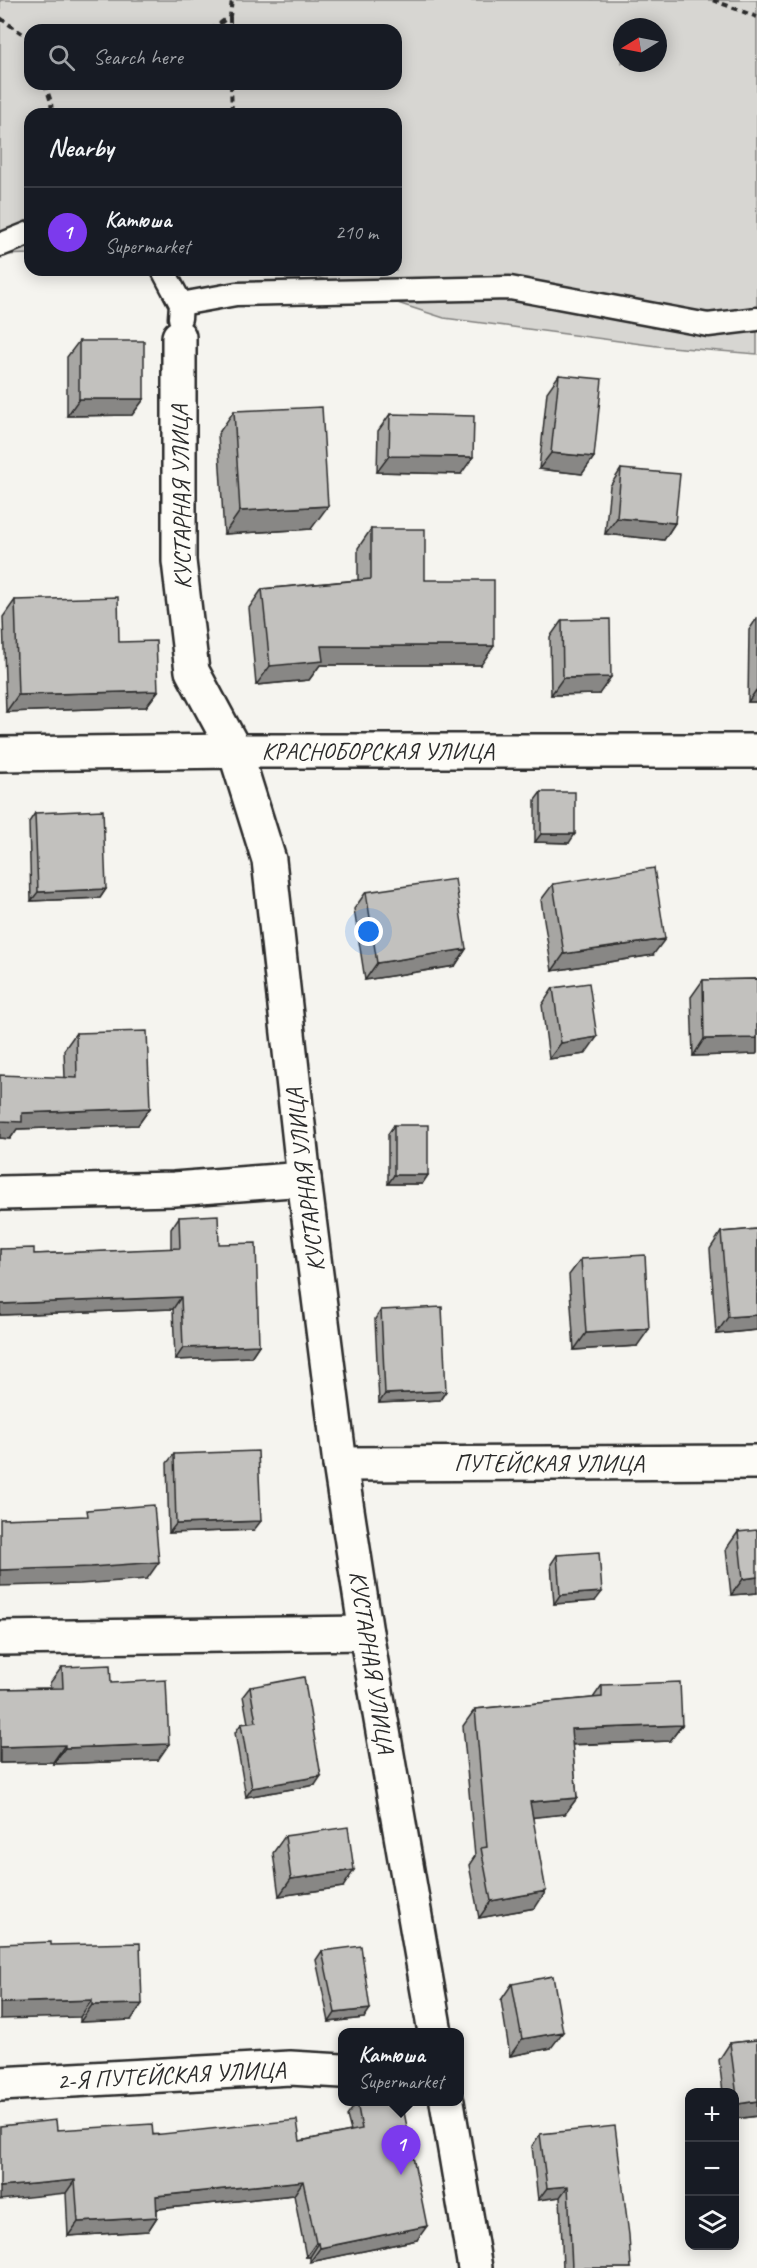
<!DOCTYPE html>
<meta charset="utf-8">
<style>
:root{--surface:#171b24;--page:#20242c;--text:#f1f3f6;--muted:#9ea1a6;--line:#363941;--accent:#7c3aed}
body{margin:0;font-family:Caveat,sans-serif;background:var(--page);color:var(--text)}
.controls{position:absolute;right:18px;bottom:18px;display:grid;overflow:hidden;border-radius:12px;box-shadow:0 3px 15px #0003}
.controls button{width:54px;height:54px;display:grid;place-items:center;padding:0;border:0;border-bottom:2px solid var(--line);background:var(--surface);color:var(--text);font:30px sans-serif}
.compass{position:absolute;left:613px;top:18px;width:54px;height:54px;border-radius:50%;background:var(--surface);box-shadow:0 3px 15px #0003;rotate:260deg}
.you{position:absolute;left:369px;top:932px;width:21px;height:21px;margin:-15px;border:4px solid #fff;border-radius:50%;background:#1a73e8;box-shadow:0 0 0 9px #1a73e833}
.badge{display:grid;place-items:center;width:39px;height:39px;border-radius:50%;background:var(--accent);color:#fff;font-size:20px;font-weight:700}
.pin{position:absolute;translate:-50% -50px;filter:drop-shadow(0 2px 3px #0008)}
.pin::after{content:'';position:absolute;top:32px;width:21px;height:18px;background:inherit;clip-path:polygon(0 0,100% 0,50% 100%)}
.popup{position:absolute;left:338px;top:2028px;width:126px;height:78px;box-sizing:border-box;display:grid;place-content:center;border-radius:12px;background:var(--surface);filter:drop-shadow(0 2px 4px #0005);font-size:20px;white-space:nowrap;color:var(--muted)}
.popup b{font-size:22px;color:var(--text)}
.popup::after{content:'';position:absolute;left:50%;top:100%;margin-left:-12px;border:12px solid transparent;border-top-color:var(--surface)}
.list{margin:0;padding:0;list-style:none}
h2{display:flex;justify-content:space-between;align-items:center;height:78px;margin:0;padding:0 24px;font-size:26px}
h2 small{font-size:20px;font-weight:400;color:var(--muted)}
.list li{display:grid;grid-template-columns:39px 1fr auto;gap:18px;align-items:center;box-sizing:border-box;height:90px;padding:0 24px;border-top:2px solid var(--line)}
.list b{display:block;font-size:22px;white-space:nowrap}
.list p{margin:0;font-size:20px;white-space:nowrap;color:var(--muted)}
.list em{font-size:20px;font-style:normal;color:var(--muted)}
.icon{flex:none;width:33px;height:33px;fill:none;stroke:currentColor;stroke-width:2;stroke-linecap:round;stroke-linejoin:round}
.map{position:relative;flex:none;width:757px;height:2268px;overflow:hidden}
.search{position:absolute;background:var(--surface);box-shadow:0 3px 15px #0003;left:24px;top:24px;width:378px;height:66px;display:flex;align-items:center;gap:15px;box-sizing:border-box;padding:0 21px;border-radius:18px;color:var(--muted);font-size:22px}
.panel{position:absolute;background:var(--surface);box-shadow:0 3px 15px #0003;left:24px;top:108px;width:378px;height:168px;border-radius:18px}
.map>svg:first-child{display:block}
.green{fill:#d7d6d2;stroke:#81807e;stroke-width:1.5;fill-rule:evenodd}
.lines{fill:none;stroke-linecap:round;stroke-linejoin:round}
.lane-casing{stroke:#2b2b2b;stroke-width:27}
.street-casing{stroke:#2b2b2b;stroke-width:38}
.secondary-casing{stroke:#2b2b2b;stroke-width:38}
.path{stroke:#2b2b2b;stroke-width:4;stroke-dasharray:6 4.5;stroke-linecap:butt}
.lane{stroke:#fdfcf7;stroke-width:22}
.street{stroke:#fdfcf7;stroke-width:33}
.secondary{stroke:#fdfcf7;stroke-width:33}
.wall{fill:#a7a6a3;stroke:#2b2b2b;stroke-width:1.5}
.shaded-wall{fill:#888785;stroke:#2b2b2b;stroke-width:1.5}
.building{fill:#c2c1be;stroke:#2b2b2b;stroke-width:1.5}
.labels{text-anchor:middle;dominant-baseline:central;stroke-width:5;stroke-linejoin:round;paint-order:stroke}
.street-label{font-size:24px;fill:#2b2b2b;stroke:#fdfcf7}
</style>
<div class="map">
<svg width="757" height="2268" viewBox="0 0 757 2268">
<rect width="100%" height="100%" fill="#f5f4ef"/>
<filter id="ink" filterUnits="userSpaceOnUse"><feTurbulence type="fractalNoise" baseFrequency=".0167" numOctaves="2"/><feDisplacementMap in="SourceGraphic" scale="12" xChannelSelector="R" yChannelSelector="G"/><feConvolveMatrix kernelMatrix="1 2 1 2 8 2 1 2 1" color-interpolation-filters="sRGB"/></filter>
<g filter="url(#ink)">
<!-- green -->
<path class="green" d="M0,0H757V354L657,346L444,318L295,270H396V114H30V254L0,255ZM622,27H658V63H622ZM30,30H396V84H30Z"/>
<g class="lines">
<!-- lane casing -->
<g class="lane-casing">
<path id="lane" d="M0,245L30,233
M163,270L181,304L180,318
M181,304L236,294L510,288L708,325L757,319"/>
</g>
<!-- street casing -->
<g class="street-casing">
<path id="street" d="M179,337V561L192,671L235,751
M0,1193L174,1189L304,1179
M340,1464L757,1462
M0,1638L366,1633
M0,2084L290,2068L342,2071"/>
</g>
<!-- secondary casing -->
<g class="secondary-casing">
<path id="secondary" d="M235,751L269,860L304,1179L340,1464L366,1633L435,2032
M0,754L235,751H757
M447,2102L475,2268"/>
</g>
<!-- path -->
<path class="path" d="M713,0L757,17
M230,17V30
M0,18L30,39
M211,30L230,16L232,0
M45,84L51,102L52,114
M231,84L232,114"/>
<!-- lane -->
<use href="#lane" class="lane"/>
<!-- street -->
<use href="#street" class="street"/>
<!-- secondary -->
<use href="#secondary" class="secondary"/>
</g>
<!-- wall -->
<path class="wall" d="M79,341L144,399L132,415L67,416V357Z
M559,375L594,457L582,474L539,469L547,392Z
M234,411L311,529L224,534L218,434Z
M390,414L461,474L377,472L378,431Z
M621,469L675,523L664,540L605,534L610,486Z
M371,529L425,580L481,665H320L309,680L256,685L249,608L262,589L358,580V548Z
M15,600L119,642L158,691L146,707L6,712L3,617Z
M757,618V702H748L749,630Z
M562,620L599,694L551,695L550,637Z
M541,792L569,843L535,842V800Z
M35,813L106,889L100,898L31,901L29,822Z
M553,884L653,955L552,971L541,900Z
M366,892L466,949L455,966L365,980L354,909Z
M757,979V1053L756,1054L693,1056L691,997L703,980Z
M553,988L585,1054L549,1059L542,1005Z
M76,1033L150,1108L138,1125L17,1129L10,1139L0,1138L65,1078L64,1050Z
M394,1125L428,1175L422,1184H388V1134Z
M179,1217L219,1244L259,1345L251,1357L175,1360L173,1309L0,1315V1249L34,1254L171,1249V1229Z
M757,1229V1330L716,1334L710,1249L721,1232Z
M581,1259L637,1346L574,1350L569,1275Z
M381,1310L446,1391L440,1400L379,1403L375,1319Z
M174,1454L254,1530L169,1533L167,1463Z
M738,1532L757,1593L731,1595L726,1549Z
M557,1555L595,1601L554,1604L551,1564Z
M62,1667L111,1683L158,1760L53,1764V1762L0,1763V1689L50,1688V1683Z
M602,1685L682,1725L670,1741L572,1745L577,1798L565,1814L533,1817L535,1908L479,1918L469,1865L475,1856L463,1726L475,1709L593,1698Z
M250,1687L315,1785L246,1797L235,1733L241,1724L248,1723L243,1696Z
M285,1836L343,1887L279,1896L273,1853Z
M51,1945L131,2020L80,2022V2017Z
M322,1951L364,2018L329,2022L316,1960Z
M512,1984L551,2048L510,2056L501,2000Z
M757,2040V2116L735,2119V2092H723L719,2060L730,2043Z
M357,2102L417,2240L310,2262V2257H306L294,2195L157,2209V2217L148,2231L68,2236L66,2193L57,2130L300,2141L351,2131L347,2116Z
M540,2134L631,2268H563L560,2197L538,2200L532,2146Z"/>
<!-- shaded-wall -->
<path class="shaded-wall" d="M79,399H144L132,415L67,416Z
M551,453L594,457L582,474L539,469Z
M389,456L473,457L461,474L377,472Z
M328,506L311,529L224,534L240,511Z
M617,518L675,523L664,540L605,534Z
M321,646H494L481,665H320L309,680L256,685L270,666Z
M611,677L599,694L551,695L563,678Z
M757,689V702H748Z
M158,691L146,707L6,712L18,695Z
M541,834H575L569,843L535,842Z
M106,889L100,898L31,901L38,892Z
M665,939L653,955L552,971L564,954Z
M466,949L455,966L365,980L377,963Z
M597,1037L585,1054L549,1059L561,1043Z
M757,1038V1053L756,1054L693,1056L704,1039Z
M150,1108L138,1125L17,1129L10,1139L0,1138V1121L22,1113Z
M394,1175H428L422,1184H388Z
M181,1297L173,1309L0,1315V1304Z
M757,1315V1330L716,1334L728,1317Z
M649,1329L637,1346L574,1350L586,1333Z
M259,1345L251,1357L175,1360L183,1348Z
M446,1391L440,1400L379,1403L385,1394Z
M261,1521L254,1530L169,1533L176,1524Z
M159,1562L147,1579L80,1584L0,1586V1570Z
M757,1577V1593L731,1595L743,1579Z
M602,1592L595,1601L554,1604L560,1595Z
M682,1725L670,1741L559,1745L571,1729Z
M169,1744L158,1760L53,1764L65,1748Z
M65,1745L53,1762L0,1763V1747Z
M321,1776L315,1785L246,1797L252,1788Z
M577,1798L565,1814L518,1819L530,1802Z
M354,1870L343,1887L279,1896L291,1879Z
M546,1891L535,1908L479,1918L491,1901Z
M92,2000L80,2017L0,2019V2003Z
M142,2004L131,2020L80,2022L92,2005Z
M370,2009L364,2018L329,2022L335,2013Z
M563,2032L551,2048L510,2056L522,2039Z
M757,2101V2116L735,2119V2109L738,2104Z
M75,2180L66,2193L0,2200V2187Z
M303,2181L294,2195L147,2210L156,2196Z
M568,2186L560,2197L538,2200L547,2188Z
M157,2217L148,2231L68,2236L78,2222Z
M427,2226L417,2240L310,2262L320,2248Z
M316,2243H319L310,2257H306Z"/>
<!-- building -->
<path class="building" d="M79,341H144V399H79Z
M559,375L602,379L594,457L551,453Z
M322,407L328,506L240,511L234,411Z
M390,414L474,416L473,457L389,456Z
M621,469L680,474L675,523L617,518Z
M371,529H425V580H494V646H321L323,661L270,666L262,589L371,579Z
M118,597L119,642L156,641L158,691L18,695L15,600Z
M610,619L611,677L563,678L562,620Z
M541,792H575V834H541Z
M103,810L106,889L38,892L35,813Z
M654,868L665,939L564,954L553,884Z
M455,879L466,949L377,963L366,892Z
M757,979V1038L704,1039L703,980Z
M589,983L597,1037L561,1043L553,988Z
M147,1031L150,1108L22,1113V1122L0,1121V1075L77,1078L76,1033Z
M394,1125H428V1175H394Z
M218,1215L219,1244L256,1243L259,1345L183,1348L181,1297L0,1304V1249L34,1248V1254L180,1248L179,1217Z
M757,1229V1315L728,1317L721,1232Z
M645,1255L649,1329L586,1333L581,1259Z
M442,1307L446,1391L385,1394L381,1310Z
M258,1451L261,1521L176,1524L174,1454Z
M154,1505L159,1562L91,1567L0,1570V1519L88,1516L87,1510Z
M757,1530V1577L743,1579L738,1532Z
M599,1552L602,1592L560,1595L557,1555Z
M110,1665L111,1683L166,1680L169,1744L65,1748V1745L0,1747V1689L63,1688L62,1667Z
M304,1677L321,1776L252,1788L241,1724L256,1722L250,1687Z
M680,1682L682,1725L571,1729L577,1798L530,1802L546,1891L491,1901L481,1848L487,1847L475,1709L602,1697V1685Z
M348,1827L354,1870L291,1879L285,1836Z
M51,1942V1945L140,1943L142,2004L92,2005V2000L0,2003V1944Z
M361,1946L370,2009L335,2013L322,1951Z
M553,1976L563,2032L522,2039L512,1984Z
M757,2040V2101L738,2104L730,2043Z
M357,2102H402L427,2226L320,2248L319,2243H316L303,2181L156,2196L157,2217L78,2222L75,2180L0,2187V2126L56,2120L57,2130L152,2124L153,2135L297,2120L300,2141L362,2129Z
M615,2126L629,2235L631,2268H572L568,2186L547,2188L540,2134Z"/>
</g>
<g class="labels">
<!-- street labels -->
<g class="street-label">
<text transform="translate(181 497) rotate(-91)">КУСТАРНАЯ УЛИЦА</text>
<text x="378" y="751">КРАСНОБОРСКАЯ УЛИЦА</text>
<text transform="translate(305 1180) rotate(-97)">КУСТАРНАЯ УЛИЦА</text>
<text x="549" y="1463">ПУТЕЙСКАЯ УЛИЦА</text>
<text transform="translate(372 1662) rotate(81)">КУСТАРНАЯ УЛИЦА</text>
<text transform="translate(171 2075) rotate(-3)">2-Я ПУТЕЙСКАЯ УЛИЦА</text>
</g>
</g>
</svg>
<div class="controls">
<button>+</button>
<button>−</button>
<button><svg class="icon" aria-label="layers" viewBox="0 0 24 24"><path d="M12 4l9 5-9 5-9-5zM3 14l9 5 9-5"/></svg></button>
</div>
<svg class="compass" viewBox="-18 -18 36 36"><path d="M0-13l5 13h-10z" fill="#e53935"/><path d="M0 13l5-13h-10z" fill="#9ea1a6"/></svg>
<div class="you"></div>
<div class="pin badge" style="left:401px;top:2175px">1</div>
<div class="popup"><b>Катюша</b>Supermarket</div>
<div class="search"><svg class="icon" aria-label="search" viewBox="0 0 24 24"><circle cx="10" cy="10" r="6"/><path d="M15 15l6 6"/></svg>Search here</div>
<section class="panel">
<h2>Nearby<small></small></h2>
<ul class="list">
<li><span class="badge">1</span><div><b>Катюша</b><p>Supermarket</p></div><em>210 m</em></li>
</ul>
</section>
</div>
